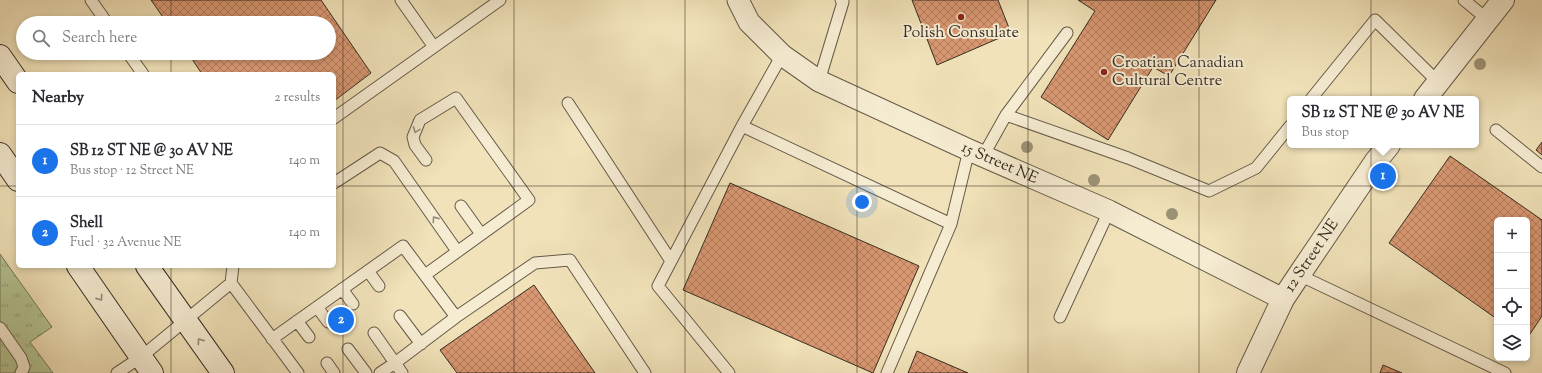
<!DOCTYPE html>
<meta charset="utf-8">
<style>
:root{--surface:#fff;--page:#f2f2f3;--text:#2b2b33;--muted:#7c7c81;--line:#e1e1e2;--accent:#1a73e8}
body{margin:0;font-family:"Sorts Mill Goudy",serif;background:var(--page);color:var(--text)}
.controls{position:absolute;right:12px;bottom:12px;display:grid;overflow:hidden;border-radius:6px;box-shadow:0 2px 6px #0003}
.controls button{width:36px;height:36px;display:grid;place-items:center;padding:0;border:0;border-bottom:1px solid var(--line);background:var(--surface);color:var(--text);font:20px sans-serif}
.you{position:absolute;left:862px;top:202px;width:14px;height:14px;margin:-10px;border:3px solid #fff;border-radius:50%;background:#1a73e8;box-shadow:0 0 0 6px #1a73e833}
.badge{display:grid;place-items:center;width:26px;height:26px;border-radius:50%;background:var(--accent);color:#fff;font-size:13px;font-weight:700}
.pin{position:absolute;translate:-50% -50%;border:2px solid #fff;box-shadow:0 1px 4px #0006}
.popup{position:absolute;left:1287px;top:96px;width:192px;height:52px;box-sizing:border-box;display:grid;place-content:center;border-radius:6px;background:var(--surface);filter:drop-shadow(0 1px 3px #0005);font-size:13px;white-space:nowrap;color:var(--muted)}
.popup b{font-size:15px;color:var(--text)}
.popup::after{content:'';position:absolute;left:50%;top:100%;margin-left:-8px;border:8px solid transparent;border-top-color:var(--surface)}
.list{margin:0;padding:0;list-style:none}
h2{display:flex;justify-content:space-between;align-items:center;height:52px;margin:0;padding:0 16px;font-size:17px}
h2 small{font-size:13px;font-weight:400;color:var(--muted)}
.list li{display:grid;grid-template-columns:26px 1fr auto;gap:12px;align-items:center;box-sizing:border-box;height:72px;padding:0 16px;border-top:1px solid var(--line)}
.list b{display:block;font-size:15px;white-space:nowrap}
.list p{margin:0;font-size:13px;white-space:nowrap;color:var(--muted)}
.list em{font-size:13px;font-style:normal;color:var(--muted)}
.icon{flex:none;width:22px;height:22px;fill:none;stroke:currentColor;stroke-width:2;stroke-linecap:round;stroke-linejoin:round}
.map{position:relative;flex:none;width:1542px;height:373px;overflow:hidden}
.search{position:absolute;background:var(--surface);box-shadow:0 2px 6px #0003;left:16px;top:16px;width:320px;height:44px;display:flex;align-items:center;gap:10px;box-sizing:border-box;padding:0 14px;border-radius:22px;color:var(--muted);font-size:15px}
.panel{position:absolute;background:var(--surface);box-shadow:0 2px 6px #0003;left:16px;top:72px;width:320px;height:196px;border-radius:6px}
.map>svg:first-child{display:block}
.grass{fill:url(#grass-tufts);stroke:#75785b}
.building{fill:url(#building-cross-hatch);stroke:#362d23}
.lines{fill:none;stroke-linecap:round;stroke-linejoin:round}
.service-casing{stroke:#655a48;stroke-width:13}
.minor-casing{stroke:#655a48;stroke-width:23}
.tertiary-casing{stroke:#655a48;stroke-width:24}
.secondary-casing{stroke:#362d23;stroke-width:24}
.service{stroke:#f6ecd2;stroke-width:11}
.minor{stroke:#f6ecd2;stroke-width:21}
.tertiary{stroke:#f6ecd2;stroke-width:22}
.secondary{stroke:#f6ecd2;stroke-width:22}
.tree{fill:#9c9376}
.oneway{stroke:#968c7a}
.grid{fill:none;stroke:#362d23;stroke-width:1;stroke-opacity:0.55}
.poi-dot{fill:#8f2418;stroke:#f6ecd2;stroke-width:1.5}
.labels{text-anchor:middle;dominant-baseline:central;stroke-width:4;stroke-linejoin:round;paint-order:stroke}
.poi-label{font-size:16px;fill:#362d23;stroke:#f6ecd2}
.street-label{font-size:16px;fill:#362d23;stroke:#f6ecd2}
</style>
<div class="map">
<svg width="1542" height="373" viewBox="0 0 1542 373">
<defs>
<pattern id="grass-tufts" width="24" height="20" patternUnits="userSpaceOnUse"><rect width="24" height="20" fill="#b4c493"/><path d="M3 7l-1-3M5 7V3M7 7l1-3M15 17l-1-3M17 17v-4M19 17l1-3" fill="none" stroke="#93a078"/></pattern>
<pattern id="building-cross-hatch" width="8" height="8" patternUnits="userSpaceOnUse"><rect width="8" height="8" fill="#d99872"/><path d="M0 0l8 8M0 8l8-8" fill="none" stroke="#b17c5d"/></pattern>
</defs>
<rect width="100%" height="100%" fill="#f1e2b9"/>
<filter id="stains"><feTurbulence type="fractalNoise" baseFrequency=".005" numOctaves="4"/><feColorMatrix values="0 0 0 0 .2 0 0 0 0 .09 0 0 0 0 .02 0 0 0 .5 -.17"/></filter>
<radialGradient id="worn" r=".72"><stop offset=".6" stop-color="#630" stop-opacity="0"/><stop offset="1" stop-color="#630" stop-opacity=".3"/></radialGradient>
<!-- grass -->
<path class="grass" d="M0,254L52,327L30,342L53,373H0Z"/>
<!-- building -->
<path class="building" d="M151,0H321L371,73L334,101V74H202L188,53H329V23H167Z
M912,0H998L1011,33L937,65Z
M1078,0H1216L1169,76L1153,67L1108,140L1041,97L1095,11Z
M1542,142V155L1536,150Z
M1450,156L1542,220V316L1530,334L1527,335V220H1497V319L1389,243Z
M730,183L919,266L873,373L683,290Z
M534,285L595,373H457L440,350Z
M917,351L968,373H908Z
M1383,365L1402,373H1380Z"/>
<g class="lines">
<!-- service casing -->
<g class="service-casing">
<path id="service" d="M91,0L107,23
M401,0L434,47
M1464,0L1487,19
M128,53L143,74
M819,81L843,2L841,0
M1311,99L1375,20L1438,82
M568,103L671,261
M1006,115L1128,158L1209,191L1256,168L1290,126
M334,118L500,0
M742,126L951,224
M1496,130L1542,167
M983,156L1006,115L1067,33
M334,183L380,153L394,161L457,251
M461,206L481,234
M368,271L379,286
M425,275L529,200L456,98L420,120L413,137L415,145L426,160
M1299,275L1505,373
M231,283L298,373
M342,289L353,304
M317,307L328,322
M400,316L421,344
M1060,317L1109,211
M297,321L309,337
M0,328L21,358L24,367L21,373
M374,333L402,373
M272,339L403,246L456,317
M348,349L366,373
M327,363L334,373
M117,373L141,357L231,283L233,266
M380,373L395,363L456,317L535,263L570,260L645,373
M729,373L658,286L742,126L782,55
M887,373L951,224L969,150"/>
</g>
<!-- minor casing -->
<g class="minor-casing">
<g id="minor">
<path id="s1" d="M738,0L749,22L782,55L819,81L969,150L1109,211L1283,299"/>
</g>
</g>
<!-- tertiary casing -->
<g class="tertiary-casing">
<g id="tertiary">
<path d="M1425,99L1503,0"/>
<path id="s2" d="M1248,373L1283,299L1299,275L1376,161L1389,145"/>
</g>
</g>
<!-- secondary casing -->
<g class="secondary-casing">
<path id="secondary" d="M0,56L18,82
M0,154L18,180
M78,266L152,373
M147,266L223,373"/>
</g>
<!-- service -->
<use href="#service" class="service"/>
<!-- minor -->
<use href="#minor" class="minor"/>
<!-- tertiary -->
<use href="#tertiary" class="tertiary"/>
<!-- secondary -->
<use href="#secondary" class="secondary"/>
</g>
<!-- trees -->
<g class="tree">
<circle cx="1480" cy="64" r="6"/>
<circle cx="1027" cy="147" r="6"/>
<circle cx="1094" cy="180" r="6"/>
<circle cx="1172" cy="214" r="6"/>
</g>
<!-- one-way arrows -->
<defs><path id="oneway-chevron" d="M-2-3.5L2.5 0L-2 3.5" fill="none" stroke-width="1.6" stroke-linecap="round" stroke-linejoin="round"/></defs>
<g class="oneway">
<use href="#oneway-chevron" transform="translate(416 130) rotate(111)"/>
<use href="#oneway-chevron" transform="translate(435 219) rotate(-125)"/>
<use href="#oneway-chevron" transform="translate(100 298) rotate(55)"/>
<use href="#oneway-chevron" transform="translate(200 341) rotate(-125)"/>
</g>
<!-- grid -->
<path class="grid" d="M171,0V23M343,0V373M514,0V373M685,0V373M857,0V373M1028,0V373M1199,0V373M1371,0V373M171,53V74M0,186H18M334,186H1542M171,266V373"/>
<!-- markers -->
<g class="poi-dot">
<circle cx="961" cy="17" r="4"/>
<circle cx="1104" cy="72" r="4"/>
</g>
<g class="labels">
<!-- poi labels -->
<g class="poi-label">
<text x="961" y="33">Polish Consulate</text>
<text x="1112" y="63" text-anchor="start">Croatian Canadian<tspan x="1112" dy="18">Cultural Centre</tspan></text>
</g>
<!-- street labels -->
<g class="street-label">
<text stroke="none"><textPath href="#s1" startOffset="315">15 Street NE</textPath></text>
<text stroke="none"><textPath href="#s2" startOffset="134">12 Street NE</textPath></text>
</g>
</g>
<rect width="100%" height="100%" filter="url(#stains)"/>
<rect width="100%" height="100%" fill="url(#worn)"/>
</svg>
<div class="controls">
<button>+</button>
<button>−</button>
<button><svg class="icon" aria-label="locate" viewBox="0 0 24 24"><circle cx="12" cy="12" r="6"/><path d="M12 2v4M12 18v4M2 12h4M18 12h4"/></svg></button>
<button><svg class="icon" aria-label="layers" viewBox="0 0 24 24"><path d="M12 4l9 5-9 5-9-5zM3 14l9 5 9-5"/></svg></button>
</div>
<div class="you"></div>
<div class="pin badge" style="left:1383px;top:176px">1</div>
<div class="popup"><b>SB 12 ST NE @ 30 AV NE</b>Bus stop</div>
<div class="pin badge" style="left:341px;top:320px">2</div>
<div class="search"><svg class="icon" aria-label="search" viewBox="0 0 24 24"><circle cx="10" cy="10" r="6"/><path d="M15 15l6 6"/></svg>Search here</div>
<section class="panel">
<h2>Nearby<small>2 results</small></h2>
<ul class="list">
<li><span class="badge">1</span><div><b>SB 12 ST NE @ 30 AV NE</b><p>Bus stop · 12 Street NE</p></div><em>140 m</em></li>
<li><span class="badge">2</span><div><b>Shell</b><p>Fuel · 32 Avenue NE</p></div><em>140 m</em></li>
</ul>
</section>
</div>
